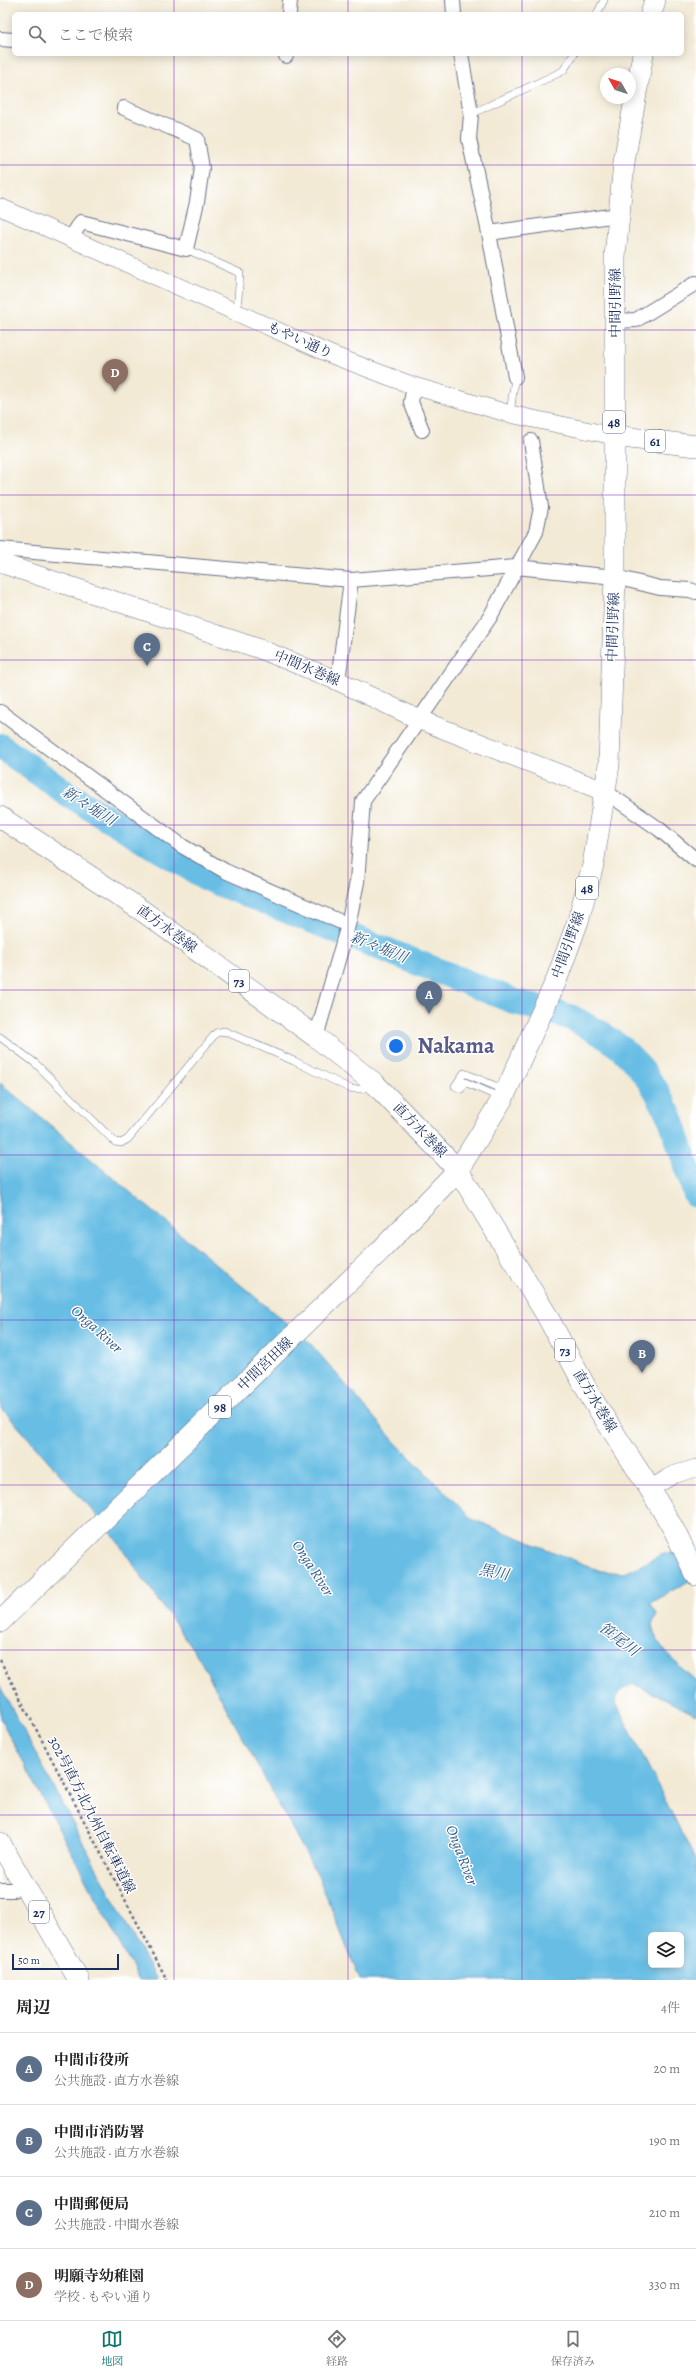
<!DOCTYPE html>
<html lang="ja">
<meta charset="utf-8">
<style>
:root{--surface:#fff;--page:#f2f2f2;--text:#222;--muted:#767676;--line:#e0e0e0;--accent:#0f766e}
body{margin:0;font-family:Alegreya,"Noto Serif JP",serif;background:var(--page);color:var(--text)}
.controls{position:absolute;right:12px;bottom:12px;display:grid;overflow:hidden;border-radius:6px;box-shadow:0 2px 10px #0003}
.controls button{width:36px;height:36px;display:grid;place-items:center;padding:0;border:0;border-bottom:1px solid var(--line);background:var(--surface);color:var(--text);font:20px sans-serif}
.compass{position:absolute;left:600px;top:68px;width:36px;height:36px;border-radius:50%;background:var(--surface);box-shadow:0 2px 10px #0003;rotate:309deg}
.scale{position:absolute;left:12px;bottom:10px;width:107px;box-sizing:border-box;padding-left:4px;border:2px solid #1b2f5e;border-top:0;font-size:11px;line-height:14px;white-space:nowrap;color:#1b2f5e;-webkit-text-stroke:3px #fff;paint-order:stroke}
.you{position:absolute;left:396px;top:1046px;width:14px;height:14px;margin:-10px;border:3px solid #fff;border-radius:50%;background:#1a73e8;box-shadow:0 0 0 6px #1a73e833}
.badge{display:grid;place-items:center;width:26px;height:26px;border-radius:50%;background:var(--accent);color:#fff;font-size:13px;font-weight:700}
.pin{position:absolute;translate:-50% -33px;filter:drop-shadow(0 1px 2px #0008)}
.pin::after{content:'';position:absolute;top:21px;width:14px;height:12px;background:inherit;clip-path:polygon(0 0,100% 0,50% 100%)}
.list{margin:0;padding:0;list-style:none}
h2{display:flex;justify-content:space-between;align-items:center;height:52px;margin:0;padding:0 16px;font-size:17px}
h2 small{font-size:13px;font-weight:400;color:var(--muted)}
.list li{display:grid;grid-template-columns:26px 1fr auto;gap:12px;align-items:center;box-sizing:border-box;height:72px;padding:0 16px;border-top:1px solid var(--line)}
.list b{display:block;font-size:15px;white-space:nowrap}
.list p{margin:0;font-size:13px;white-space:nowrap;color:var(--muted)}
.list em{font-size:13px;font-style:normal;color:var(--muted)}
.icon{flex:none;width:22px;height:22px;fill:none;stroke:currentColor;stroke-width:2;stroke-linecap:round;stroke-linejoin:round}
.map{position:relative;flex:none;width:696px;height:1980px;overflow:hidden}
.search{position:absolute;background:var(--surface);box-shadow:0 2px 10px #0003;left:12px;right:12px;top:12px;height:44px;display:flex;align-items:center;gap:10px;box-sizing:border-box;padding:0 14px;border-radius:6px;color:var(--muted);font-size:15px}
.sheet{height:340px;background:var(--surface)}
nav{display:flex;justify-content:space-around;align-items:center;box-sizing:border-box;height:56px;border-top:1px solid var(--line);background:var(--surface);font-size:11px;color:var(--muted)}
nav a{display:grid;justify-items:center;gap:2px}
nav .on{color:var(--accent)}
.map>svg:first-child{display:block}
.water{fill:#67bde4;stroke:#4176a1;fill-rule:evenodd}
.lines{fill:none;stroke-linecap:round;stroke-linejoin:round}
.river{stroke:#67bde4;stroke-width:26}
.service-casing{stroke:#677088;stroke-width:8}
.minor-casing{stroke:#677088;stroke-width:16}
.tertiary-casing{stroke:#677088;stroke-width:18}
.secondary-casing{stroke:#677088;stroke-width:20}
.primary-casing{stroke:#677088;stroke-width:22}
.path{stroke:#677088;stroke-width:2.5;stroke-dasharray:3 3;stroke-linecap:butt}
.service{stroke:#fff;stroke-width:7}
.minor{stroke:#fff;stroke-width:14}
.tertiary{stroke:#fff;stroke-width:17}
.secondary{stroke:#fff;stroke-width:19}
.primary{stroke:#fff;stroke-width:21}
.grid{fill:none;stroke:#7b2cbf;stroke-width:1;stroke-opacity:0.55}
.labels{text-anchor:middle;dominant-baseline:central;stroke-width:3;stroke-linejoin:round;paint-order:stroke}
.shield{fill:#fff;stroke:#5f6d8e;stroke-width:1}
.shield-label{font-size:13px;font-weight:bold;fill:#1b2f5e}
.street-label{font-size:14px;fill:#1b2f5e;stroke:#fff}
.water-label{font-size:15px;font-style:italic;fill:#325a86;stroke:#fff}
.town-label{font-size:22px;font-weight:bold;fill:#585a88;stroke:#fff}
</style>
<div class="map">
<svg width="696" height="1980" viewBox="0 0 696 1980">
<rect width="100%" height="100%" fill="#fff"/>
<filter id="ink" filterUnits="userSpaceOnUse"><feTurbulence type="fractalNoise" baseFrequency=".025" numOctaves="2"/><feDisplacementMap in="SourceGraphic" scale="8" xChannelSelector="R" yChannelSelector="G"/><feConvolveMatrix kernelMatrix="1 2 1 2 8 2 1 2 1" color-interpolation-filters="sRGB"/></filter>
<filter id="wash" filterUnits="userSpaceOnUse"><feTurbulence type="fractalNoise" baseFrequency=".012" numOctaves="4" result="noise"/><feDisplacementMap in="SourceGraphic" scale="16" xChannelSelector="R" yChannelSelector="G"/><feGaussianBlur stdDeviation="0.9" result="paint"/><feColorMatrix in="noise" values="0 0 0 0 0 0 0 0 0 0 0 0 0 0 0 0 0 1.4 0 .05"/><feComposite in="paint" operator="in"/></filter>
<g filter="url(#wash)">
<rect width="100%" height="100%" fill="#f3ead5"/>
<!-- water -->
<path class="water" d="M0,1083L310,1343L394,1441L472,1519L601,1571L625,1573L661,1555L696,1544V1577L650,1603L657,1614L652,1625C657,1649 679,1665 696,1681V1715L634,1684C624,1688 618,1691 616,1703L696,1861V1980H360L319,1878L199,1658L110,1531L0,1406ZM651,1935H681V1965H651Z
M0,1686L156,1980H139L0,1718Z"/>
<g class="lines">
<!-- river -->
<path class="river" d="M0,746L68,794L208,879L516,1002L570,1017L600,1033L621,1048L638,1065L656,1090L671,1119L696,1195"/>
</g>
</g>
<g filter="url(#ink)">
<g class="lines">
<!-- service casing -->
<g class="service-casing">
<path id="service" d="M597,14L604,0
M471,114L563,71L574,54
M186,249L240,273L237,311
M510,414L515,377
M0,1037L35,1063L115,1142L121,1143L128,1139L216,1033L224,1031L294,1061L351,1089H362L372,1084
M501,1098L465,1082L461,1089L455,1086L464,1073L505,1090"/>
</g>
<!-- minor casing -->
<g class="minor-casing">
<path id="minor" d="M453,0L454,14
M289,14L290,0
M0,39L14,40
M461,54L471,114L469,139L489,233L515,377
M286,56V54
M489,233L618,215
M71,238L81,222L186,249L197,202L202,168L197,139L124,108
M616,321L636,320L696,283
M414,386L411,402L422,430
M0,549L351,580L516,567L615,577L660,588L690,590L696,592
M338,681L351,580
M0,712L182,846L225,871L348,925
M606,792L659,829L696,860
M316,1037L348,925L357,882L363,801L490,617L536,532L541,507L531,441
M0,1890H13L23,1885"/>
</g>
<!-- tertiary casing -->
<g class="tertiary-casing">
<path id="tertiary" d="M0,207L332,355L414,386L510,414L614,436
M650,1489L673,1475L696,1468"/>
</g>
<!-- secondary casing -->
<g class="secondary-casing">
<path id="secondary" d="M0,563L260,649L338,681L420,720L606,792"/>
</g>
<!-- primary casing -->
<g class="primary-casing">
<path id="primary" d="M651,14L655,0
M614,436L696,446
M0,817L144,912L316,1037L374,1083L458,1170L546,1314L592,1399L650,1489L674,1530L696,1575
M0,1622L381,1250L458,1170L503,1098L556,981L578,921L593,865L609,765L615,577V257L624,162L643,54
M0,1843L79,1980"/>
</g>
<!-- path -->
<path class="path" d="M0,1660L167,1980"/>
<!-- service -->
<use href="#service" class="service"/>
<!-- minor -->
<use href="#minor" class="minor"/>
<!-- tertiary -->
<use href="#tertiary" class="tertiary"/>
<!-- secondary -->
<use href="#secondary" class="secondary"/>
<!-- primary -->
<use href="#primary" class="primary"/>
</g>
</g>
<!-- grid -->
<path class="grid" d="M174,0V14M348,0V14M522,0V14M174,54V1980M348,54V1980M522,54V1980M0,165H696M0,330H696M0,495H696M0,660H696M0,825H696M0,990H696M0,1155H696M0,1320H696M0,1485H696M0,1650H696M0,1815H696"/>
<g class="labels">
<!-- shield labels -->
<g class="shield">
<rect x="603" y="411" width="22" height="22" rx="3"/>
<rect x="645" y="430" width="20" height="22" rx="3"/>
<rect x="576" y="877" width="22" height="22" rx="3"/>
<rect x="229" y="970" width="20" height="22" rx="3"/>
<rect x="555" y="1339" width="20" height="22" rx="3"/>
<rect x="209" y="1396" width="22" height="22" rx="3"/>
<rect x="29" y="1901" width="20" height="22" rx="3"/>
</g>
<g class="shield-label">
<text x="614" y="422">48</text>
<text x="655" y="441">61</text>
<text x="587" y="888">48</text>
<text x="239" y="981">73</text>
<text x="565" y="1350">73</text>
<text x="220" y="1407">98</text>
<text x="39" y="1912">27</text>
</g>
<!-- street labels -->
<g class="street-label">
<text transform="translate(615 303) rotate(-90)">中間引野線</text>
<text transform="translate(300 340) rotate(24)">もやい通り</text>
<text transform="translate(613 627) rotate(-88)">中間引野線</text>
<text transform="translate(307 668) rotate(23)">中間水巻線</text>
<text transform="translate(167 929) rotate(36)">直方水巻線</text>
<text transform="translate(568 945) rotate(-70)">中間引野線</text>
<text transform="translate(420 1130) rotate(46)">直方水巻線</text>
<text transform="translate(265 1364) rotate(-44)">中間宮田線</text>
<text transform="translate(595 1401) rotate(59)">直方水巻線</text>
<text transform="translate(92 1815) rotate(63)">302号直方北九州自転車道線</text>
</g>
<!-- water labels -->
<g class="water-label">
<text transform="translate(89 806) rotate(32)">新々堀川</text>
<text transform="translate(379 947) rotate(22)">新々堀川</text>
<text transform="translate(97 1329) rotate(42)">Onga River</text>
<text transform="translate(313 1568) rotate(57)">Onga River</text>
<text transform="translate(494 1572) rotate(11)">黒川</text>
<text transform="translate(619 1639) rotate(37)">笹尾川</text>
<text transform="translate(462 1855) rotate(69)">Onga River</text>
</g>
<!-- town labels -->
<g class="town-label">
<text x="456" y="1046">Nakama</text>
</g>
</g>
</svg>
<div class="controls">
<button><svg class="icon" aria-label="layers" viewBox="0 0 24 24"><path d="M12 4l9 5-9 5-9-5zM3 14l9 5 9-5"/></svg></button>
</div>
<svg class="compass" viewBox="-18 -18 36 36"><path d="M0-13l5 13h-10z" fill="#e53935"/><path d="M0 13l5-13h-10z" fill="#767676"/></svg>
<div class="scale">50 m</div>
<div class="you"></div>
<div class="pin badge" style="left:429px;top:1014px;background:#5c6f8a">A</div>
<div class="pin badge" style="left:642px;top:1373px;background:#5c6f8a">B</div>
<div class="pin badge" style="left:147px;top:666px;background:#5c6f8a">C</div>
<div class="pin badge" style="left:115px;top:392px;background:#8d6e63">D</div>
<div class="search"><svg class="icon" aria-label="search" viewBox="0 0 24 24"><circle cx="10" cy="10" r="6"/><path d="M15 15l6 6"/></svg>ここで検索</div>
</div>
<section class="sheet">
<h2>周辺<small>4件</small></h2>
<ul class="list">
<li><span class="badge" style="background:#5c6f8a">A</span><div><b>中間市役所</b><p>公共施設 · 直方水巻線</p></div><em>20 m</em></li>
<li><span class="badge" style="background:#5c6f8a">B</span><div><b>中間市消防署</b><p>公共施設 · 直方水巻線</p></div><em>190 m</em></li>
<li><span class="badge" style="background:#5c6f8a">C</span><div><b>中間郵便局</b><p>公共施設 · 中間水巻線</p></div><em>210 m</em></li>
<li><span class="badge" style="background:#8d6e63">D</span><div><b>明願寺幼稚園</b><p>学校 · もやい通り</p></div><em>330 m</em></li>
</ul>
</section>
<nav>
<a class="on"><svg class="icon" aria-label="map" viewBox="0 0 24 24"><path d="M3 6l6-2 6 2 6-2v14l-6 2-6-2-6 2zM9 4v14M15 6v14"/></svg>地図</a>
<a><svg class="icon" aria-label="directions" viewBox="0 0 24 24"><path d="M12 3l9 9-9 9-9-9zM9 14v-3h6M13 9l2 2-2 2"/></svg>経路</a>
<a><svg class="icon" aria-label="saved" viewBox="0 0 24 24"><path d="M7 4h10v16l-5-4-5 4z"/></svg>保存済み</a>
</nav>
